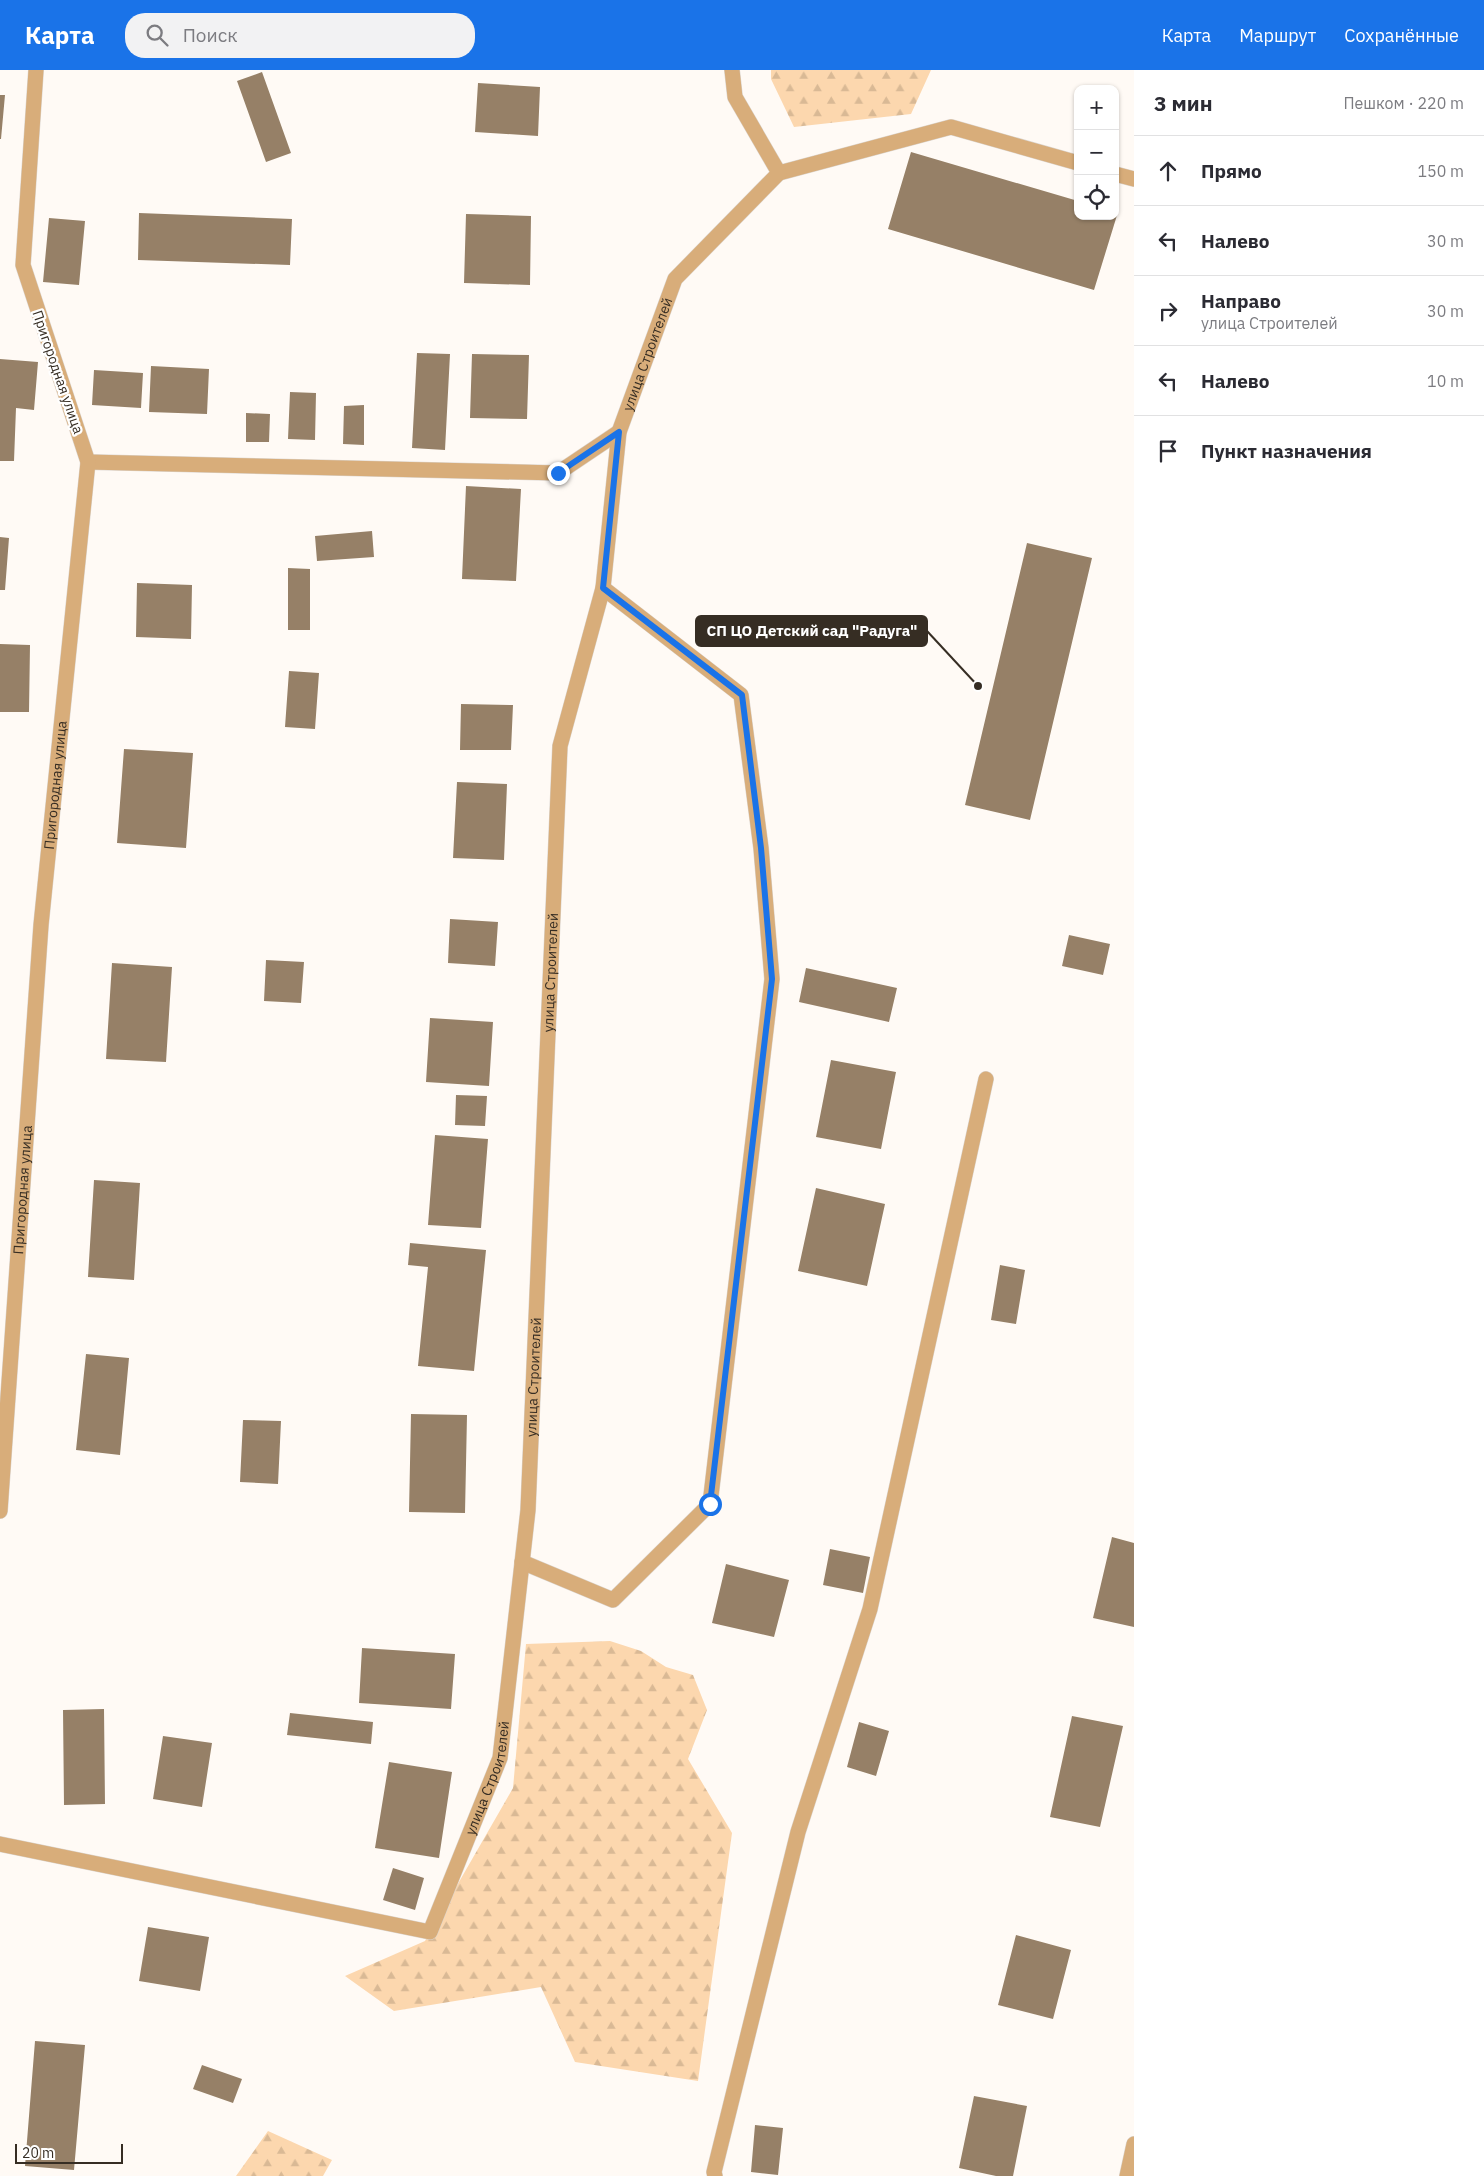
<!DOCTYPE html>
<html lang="ru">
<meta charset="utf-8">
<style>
:root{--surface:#fff;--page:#f2f2f3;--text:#2b2b33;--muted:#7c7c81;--line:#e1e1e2;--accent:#1a73e8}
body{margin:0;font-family:"IBM Plex Sans",sans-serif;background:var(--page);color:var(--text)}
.controls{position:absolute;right:15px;top:15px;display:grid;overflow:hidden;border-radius:10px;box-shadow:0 1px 4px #0004}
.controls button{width:45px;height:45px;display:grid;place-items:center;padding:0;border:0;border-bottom:1px solid var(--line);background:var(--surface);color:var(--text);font:25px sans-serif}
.scale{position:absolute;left:15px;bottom:12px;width:108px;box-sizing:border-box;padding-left:5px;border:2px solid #362d23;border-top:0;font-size:14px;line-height:18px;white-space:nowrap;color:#362d23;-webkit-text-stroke:4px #fff;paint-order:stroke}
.stop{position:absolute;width:15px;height:15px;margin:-11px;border:4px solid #1a73e8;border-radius:50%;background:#fff}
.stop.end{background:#1a73e8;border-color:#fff;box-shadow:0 1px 5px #0008}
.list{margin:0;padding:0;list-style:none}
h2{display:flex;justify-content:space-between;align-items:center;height:65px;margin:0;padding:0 20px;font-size:21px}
h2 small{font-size:16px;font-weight:400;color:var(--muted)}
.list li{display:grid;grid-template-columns:32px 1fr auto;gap:15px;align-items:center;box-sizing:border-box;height:70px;padding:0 20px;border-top:1px solid var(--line)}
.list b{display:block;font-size:19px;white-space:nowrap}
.list p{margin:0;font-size:16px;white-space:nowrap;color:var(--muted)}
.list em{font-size:16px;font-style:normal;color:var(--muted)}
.icon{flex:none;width:28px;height:28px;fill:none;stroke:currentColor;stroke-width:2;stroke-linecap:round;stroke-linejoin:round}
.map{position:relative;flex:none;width:1134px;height:2106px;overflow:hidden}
header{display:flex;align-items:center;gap:30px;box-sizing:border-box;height:70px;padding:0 25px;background:var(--accent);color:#fff}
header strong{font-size:24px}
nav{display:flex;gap:28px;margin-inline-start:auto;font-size:18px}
.search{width:350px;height:45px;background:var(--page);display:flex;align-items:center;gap:12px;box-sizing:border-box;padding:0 18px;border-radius:20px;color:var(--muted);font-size:19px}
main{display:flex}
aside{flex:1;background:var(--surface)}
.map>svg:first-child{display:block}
.forest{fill:url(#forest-firs)}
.building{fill:#968067}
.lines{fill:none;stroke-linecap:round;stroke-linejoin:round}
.service-casing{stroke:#dbd5cf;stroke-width:16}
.minor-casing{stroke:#dbd5cf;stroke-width:16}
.service{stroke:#d8ad7a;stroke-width:15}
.minor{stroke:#d8ad7a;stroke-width:15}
.route{stroke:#1a73e8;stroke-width:6}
.labels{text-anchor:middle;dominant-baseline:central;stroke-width:4.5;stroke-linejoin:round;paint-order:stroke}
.street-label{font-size:14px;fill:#362d23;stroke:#fff}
.leader{fill:none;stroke:#362d23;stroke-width:2}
.callout-dot{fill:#362d23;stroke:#fff;stroke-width:2}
.callout{fill:#362d23;stroke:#362d23;stroke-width:2}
.callout-label{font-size:15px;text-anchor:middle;font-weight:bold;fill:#fff}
</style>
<header>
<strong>Карта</strong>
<div class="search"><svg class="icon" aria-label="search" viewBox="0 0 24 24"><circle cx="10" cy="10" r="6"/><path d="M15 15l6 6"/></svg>Поиск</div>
<nav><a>Карта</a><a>Маршрут</a><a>Сохранённые</a></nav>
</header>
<main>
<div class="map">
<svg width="1134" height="2106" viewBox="0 0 1134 2106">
<defs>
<pattern id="forest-firs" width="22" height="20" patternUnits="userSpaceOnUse" patternTransform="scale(1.25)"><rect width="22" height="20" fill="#fcd7ae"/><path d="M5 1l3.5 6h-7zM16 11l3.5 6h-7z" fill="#d9b995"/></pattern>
</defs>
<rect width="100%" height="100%" fill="#fffaf5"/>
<!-- forest -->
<path class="forest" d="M771,0H931L911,44L794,57L771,9Z
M610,1571L641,1581L666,1597L693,1605L707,1640L688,1689L732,1763L698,2011L575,1992L541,1917L394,1941L345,1906L425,1871L513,1718L526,1574Z
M268,2061L332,2090L323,2106H236Z"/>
<!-- building -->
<path class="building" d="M262,2L291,83L266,92L237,11Z
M478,13L540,17L538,66L475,62Z
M0,25H5L1,69H0Z
M911,82L1078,131V146H1115V142H1118L1094,220L888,159Z
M139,143L292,149L290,195L138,190Z
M466,144L531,146L530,215L464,213Z
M49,148L85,151L79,215L43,212Z
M417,283L450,284L445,380L412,378Z
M472,284L529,285L527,349L470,348Z
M0,289L38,292L34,340L16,338L14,391H0Z
M151,296L209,299L207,344L149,342Z
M94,300L143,303L141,338L92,335Z
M290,322L316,323L315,370L288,369Z
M364,335V375L343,374L344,336Z
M246,343L270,344L269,372H246Z
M466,416L521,419L516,511L462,509Z
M372,461L374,487L317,491L315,466Z
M0,467L9,468L5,520H0Z
M1027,473L1092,488L1030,750L965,735Z
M288,498L310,499V560H288Z
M137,513L192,515L191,569L136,567Z
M0,574L30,575L29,642H0Z
M289,601L319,603L315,659L285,657Z
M461,634L513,635L511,680H460Z
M124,679L193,683L186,778L117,773Z
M457,712L507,714L504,790L453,788Z
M450,849L498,852L495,896L448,893Z
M1069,865L1110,874L1103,905L1062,896Z
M266,890L304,892L301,933L264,931Z
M112,893L172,897L166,992L106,989Z
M806,898L897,918L889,952L799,932Z
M430,948L493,952L489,1016L426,1012Z
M831,990L896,1002L881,1079L816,1067Z
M456,1025L487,1026L485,1056L455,1055Z
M435,1065L488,1069L481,1158L428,1155Z
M94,1110L140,1113L134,1210L88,1207Z
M816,1118L885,1134L867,1216L798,1201Z
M410,1173L486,1180L474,1301L418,1296L428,1197L408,1195Z
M1000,1195L1025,1200L1016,1254L991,1250Z
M86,1284L129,1288L120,1385L76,1380Z
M411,1344L467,1345L465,1443L409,1442Z
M243,1350L281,1351L278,1414L240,1412Z
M1112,1467L1134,1473V1557L1093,1548Z
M830,1479L870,1487L863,1523L823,1515Z
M726,1494L789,1510L774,1567L712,1553Z
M362,1578L455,1584L451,1639L359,1633Z
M104,1639L105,1734L64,1735L63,1640Z
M290,1643L373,1652L371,1674L287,1665Z
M1072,1646L1123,1656L1100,1757L1050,1747Z
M859,1652L889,1661L876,1706L847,1697Z
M163,1666L212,1673L202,1737L153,1729Z
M389,1692L452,1702L439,1788L375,1778Z
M393,1798L424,1808L415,1840L383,1830Z
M148,1857L209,1867L200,1921L139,1911Z
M1016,1865L1071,1880L1053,1949L998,1935Z
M35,1971L85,1975L74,2100L25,2096Z
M202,1995L242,2009L233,2033L193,2019Z
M974,2026L1027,2036L1013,2106H996L959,2098Z
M755,2055L783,2058L778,2105L751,2102Z"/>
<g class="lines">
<!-- service casing -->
<g class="service-casing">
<path id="service" d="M715,2106L714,2102L798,1762L870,1539L986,1009"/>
</g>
<!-- minor casing -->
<g class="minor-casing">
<g id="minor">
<path d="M779,103L951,57L1078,93"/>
<path d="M1115,104L1134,109"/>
<path d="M88,392L558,403L619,362"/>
<path id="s1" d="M0,1441L41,855L88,392L23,195L36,0"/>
<path d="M522,1492L613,1530L710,1434L772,909L761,778L741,625L603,518"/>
<path id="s2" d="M0,1774L430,1862L500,1688L528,1440L560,676L603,518L619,362L675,209L779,103L735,27L732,0"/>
<path d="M1127,2106L1134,2074"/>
</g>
</g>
<!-- service -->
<use href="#service" class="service"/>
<!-- minor -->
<use href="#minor" class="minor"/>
</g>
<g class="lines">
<!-- route -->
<path class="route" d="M558,403L619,362L603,518L742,625L761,778L772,909L710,1434"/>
</g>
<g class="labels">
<!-- street labels -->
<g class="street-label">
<text stroke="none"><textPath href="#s2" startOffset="2044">улица Строителей</textPath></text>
<text transform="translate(58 302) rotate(71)">Пригородная улица</text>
<text stroke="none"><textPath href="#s1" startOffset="728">Пригородная улица</textPath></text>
<text stroke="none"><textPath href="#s2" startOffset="1414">улица Строителей</textPath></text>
<text stroke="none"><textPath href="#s1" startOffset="322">Пригородная улица</textPath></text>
<text stroke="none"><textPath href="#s2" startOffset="1009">улица Строителей</textPath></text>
<text stroke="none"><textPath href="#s2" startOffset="604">улица Строителей</textPath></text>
</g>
</g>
<!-- callouts -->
<path class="leader" d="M978 616L927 561"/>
<circle class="callout-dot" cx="978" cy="616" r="5"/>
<rect class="callout" x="696" y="546" width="231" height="30" rx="5"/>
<g class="callout-label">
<text x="812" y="566">СП ЦО Детский сад "Радуга"</text>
</g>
</svg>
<div class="controls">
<button>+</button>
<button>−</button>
<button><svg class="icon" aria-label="locate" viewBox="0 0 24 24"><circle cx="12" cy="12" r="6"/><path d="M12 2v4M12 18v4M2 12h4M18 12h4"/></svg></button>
</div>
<div class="scale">20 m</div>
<div class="stop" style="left:710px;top:1434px"></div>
<div class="stop end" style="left:558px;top:403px"></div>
</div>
<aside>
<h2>3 мин<small>Пешком · 220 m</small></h2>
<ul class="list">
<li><svg class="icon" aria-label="ahead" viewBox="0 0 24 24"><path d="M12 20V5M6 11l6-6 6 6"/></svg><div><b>Прямо</b></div><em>150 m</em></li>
<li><svg class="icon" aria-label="left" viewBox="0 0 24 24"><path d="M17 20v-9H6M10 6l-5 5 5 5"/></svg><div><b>Налево</b></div><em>30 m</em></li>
<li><svg class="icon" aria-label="right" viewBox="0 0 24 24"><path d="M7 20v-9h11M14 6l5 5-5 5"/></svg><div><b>Направо</b><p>улица Строителей</p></div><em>30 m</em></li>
<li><svg class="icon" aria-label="left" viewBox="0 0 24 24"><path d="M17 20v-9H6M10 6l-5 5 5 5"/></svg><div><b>Налево</b></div><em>10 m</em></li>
<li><svg class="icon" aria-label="arrive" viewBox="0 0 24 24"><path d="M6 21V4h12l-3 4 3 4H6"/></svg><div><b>Пункт назначения</b></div></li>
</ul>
</aside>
</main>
